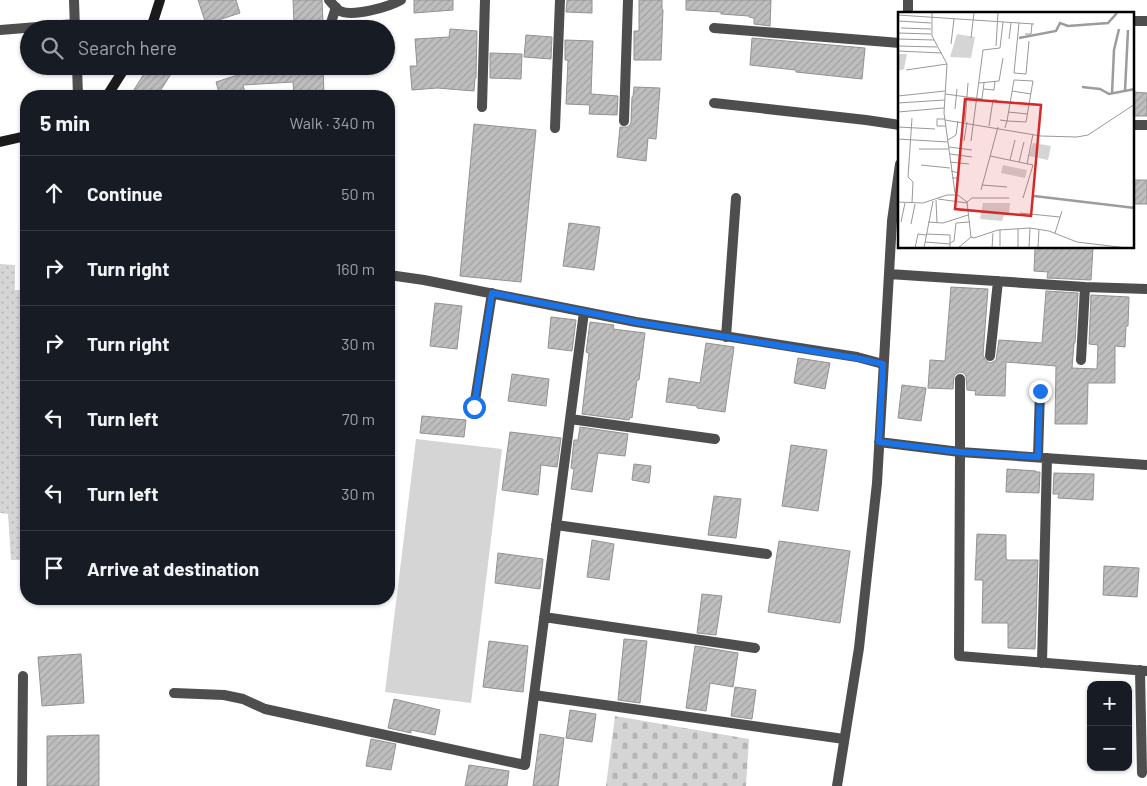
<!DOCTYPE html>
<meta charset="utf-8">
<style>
:root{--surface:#171b24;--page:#20242c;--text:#f1f3f6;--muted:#9ea1a6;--line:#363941}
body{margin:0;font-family:Barlow,sans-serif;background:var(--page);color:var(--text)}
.controls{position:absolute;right:15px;bottom:15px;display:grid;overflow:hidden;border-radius:10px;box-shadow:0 1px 4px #0004}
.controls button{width:45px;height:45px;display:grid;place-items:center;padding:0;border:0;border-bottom:1px solid var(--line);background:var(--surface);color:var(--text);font:25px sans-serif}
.stop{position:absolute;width:15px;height:15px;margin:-11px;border:4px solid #1a73e8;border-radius:50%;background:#fff}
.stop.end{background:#1a73e8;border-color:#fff;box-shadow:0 1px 5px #0008}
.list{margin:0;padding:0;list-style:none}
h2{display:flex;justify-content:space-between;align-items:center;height:65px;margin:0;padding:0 20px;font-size:21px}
h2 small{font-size:16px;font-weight:400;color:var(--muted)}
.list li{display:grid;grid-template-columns:32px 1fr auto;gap:15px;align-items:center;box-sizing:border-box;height:75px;padding:0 20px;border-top:1px solid var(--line)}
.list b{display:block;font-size:19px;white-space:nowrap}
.list em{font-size:16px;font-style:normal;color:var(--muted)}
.icon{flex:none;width:28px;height:28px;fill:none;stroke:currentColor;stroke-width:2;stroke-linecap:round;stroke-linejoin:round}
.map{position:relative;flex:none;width:1147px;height:786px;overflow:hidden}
.search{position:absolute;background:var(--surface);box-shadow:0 1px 4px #0004;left:20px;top:20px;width:375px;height:55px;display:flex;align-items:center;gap:12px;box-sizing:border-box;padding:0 18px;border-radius:28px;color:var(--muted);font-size:19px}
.panel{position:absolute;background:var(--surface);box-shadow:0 1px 4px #0004;left:20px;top:90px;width:375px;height:515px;border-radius:20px}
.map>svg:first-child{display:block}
.grass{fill:url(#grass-dots)}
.cemetery{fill:url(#cemetery-stones)}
.green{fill:#d5d5d5}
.building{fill:url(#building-hatch);stroke:#929292}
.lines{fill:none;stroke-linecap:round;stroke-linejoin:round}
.street{stroke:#4e4e4e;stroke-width:10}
.secondary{stroke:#1b1b1b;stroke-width:10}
.route{stroke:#1a73e8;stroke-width:6}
.inset-river{fill:none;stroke:#9c9c9c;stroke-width:2.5}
.inset-road{fill:none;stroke:#999;stroke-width:1}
.view{fill:#d62828;fill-opacity:0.15;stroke:#d62828;stroke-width:2.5}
.inset-edge{fill:none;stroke:#000;stroke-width:2.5}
</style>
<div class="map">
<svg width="1147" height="786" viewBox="0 0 1147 786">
<defs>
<pattern id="grass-dots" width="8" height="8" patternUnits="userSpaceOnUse" patternTransform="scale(1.25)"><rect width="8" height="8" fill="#d5d5d5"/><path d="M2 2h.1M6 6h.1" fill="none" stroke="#b5b5b5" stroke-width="1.8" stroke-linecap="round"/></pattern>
<pattern id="cemetery-stones" width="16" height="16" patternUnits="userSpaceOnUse" patternTransform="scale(1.25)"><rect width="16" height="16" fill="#d5d5d5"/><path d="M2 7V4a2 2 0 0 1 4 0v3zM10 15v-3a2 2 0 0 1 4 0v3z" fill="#b5b5b5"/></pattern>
<pattern id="building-hatch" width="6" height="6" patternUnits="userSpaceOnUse" patternTransform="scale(1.25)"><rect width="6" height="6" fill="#bebebe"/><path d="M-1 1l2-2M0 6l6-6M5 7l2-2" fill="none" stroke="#a2a2a2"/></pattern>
</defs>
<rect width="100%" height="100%" fill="#fff"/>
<path class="grass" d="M0,264L15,265V290H26V560H11L8,514L0,513Z"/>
<path class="cemetery" d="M615,716L749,739L746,786H606Z"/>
<path class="green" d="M416,439L502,449L471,703L385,692Z"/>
<path class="building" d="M198,0H236L240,13L206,24Z
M293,0H322L323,22L294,24Z
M414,0H453V10L414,13Z
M567,0H592V13L566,12Z
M639,0H662V10H663L661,60H634V31H639Z
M686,0H771L770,26L754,24V18L749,17V16L721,14V12L686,10Z
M450,29L477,31L476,78H475L474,91L437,88L412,90L410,66H417L415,39L449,37Z
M526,35L552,37L551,59L524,57Z
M752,38L865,48L862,79L796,72V70L750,65Z
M565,40L593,41L591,94L618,96L617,115L589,114L590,105L566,104L568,60H565Z
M490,53L522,54L521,79L490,78Z
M149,66H176L157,96H130Z
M246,66H323L324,96H294L293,82L243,85L246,96H220L216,82L247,72Z
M634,87L660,88L656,139L648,138L646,161L617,157L620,127H627L630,125L631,122L632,97H633Z
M1133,92L1147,93V116H1133Z
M474,124L536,130L521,282L460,276Z
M1133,180H1147V204H1133Z
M569,223L600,227L594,270L563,266Z
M1035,248H1093L1091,280L1047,278L1048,272L1034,271Z
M951,287L988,289L983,355L986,361L990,363L993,362L996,360L999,340L1042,343L1046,291L1078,293L1075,343H1074L1072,368L1097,369L1098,345L1089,344L1091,295L1129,297L1128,326H1126L1125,347L1115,346V383H1088L1087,424H1055L1056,366L1006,362L1005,396L975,395L976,391L967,390L966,376L964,373L960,372L957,373L954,376L953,389L928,388L930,360L945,361Z
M435,303L462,306L457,349L430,346Z
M551,317L576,320L572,351L548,348Z
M590,322L614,325L613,329L645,333L639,380H637L632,418L630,417L629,420L582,414L589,353L586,352Z
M706,343L734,347L725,412L697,408V406L666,402L669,378L700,383Z
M798,358L830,363L825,389L794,383Z
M512,374L549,379L546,406L508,401Z
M902,385L926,388L921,421L898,418Z
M422,416L466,420L464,437L420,433Z
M580,427L628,434L625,456L598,453L592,492L571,489L574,469L571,468L574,440H578Z
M510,432L561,438L557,467L541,465L538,495L502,490Z
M791,445L827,450L818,511L782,506Z
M634,464L651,466L649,483L632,480Z
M1007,469L1036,471V472H1040L1039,493L1006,492Z
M1054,473L1094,474L1093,500L1058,498L1059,494H1053Z
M714,496L741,499L736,538L708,535Z
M977,534L1006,535V558L1007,560H1038L1035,649L1008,648V623H982L983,580H975Z
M592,540L614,544L609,580L587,577Z
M779,541L850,551L840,623L768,612Z
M498,553L543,559L540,589L495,583Z
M1104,566L1139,568L1137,597L1103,595Z
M702,594L722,596L716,635L697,633Z
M624,639L647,641L640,703L618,700Z
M489,641L528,646L523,692L483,687Z
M695,646L738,653L733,687L710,683L706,711L686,708Z
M81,654L84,703L42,706L38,657Z
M735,687L756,690L752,719L731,716Z
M394,699L440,710L435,735L411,730V733L388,728Z
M570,710L596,714L592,742L566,738Z
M540,734L564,738L558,786H533Z
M99,735V786H47V736Z
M371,739L396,744L391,770L366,766Z
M469,765L509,771L507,786H465Z"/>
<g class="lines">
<path class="street" d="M74,0L75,29
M329,0C332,3 336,9 340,11C353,17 389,7 401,0
M908,0V14
M1133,21H1147
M714,28L900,43
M329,29L336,7
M0,30L75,24
M77,66L78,96
M714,103L866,120L900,125
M482,107L485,0
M624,121L628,0
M1133,125H1147
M555,128L560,0
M889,274L1085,287L1147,289
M389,275L424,280L636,322L857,357L883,364
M726,337L736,198
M990,356L998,281
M1081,360L1085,287
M960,379V452L1147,465
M474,407L492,293
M570,419L715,439
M879,442L960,452L959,656L1147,671
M1038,457L1040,391
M556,525L767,554
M544,617L755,648
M1042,663L1047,458
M1140,670L1142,773
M174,693L224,695L243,699L265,709L525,765L584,312
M534,695L844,739
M22,786L23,676
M837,786L859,648L877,483L892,221L900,164"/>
<path class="secondary" d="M149,29L153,22L160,0
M107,96L126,66
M0,142L26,136"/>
</g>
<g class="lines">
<path class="route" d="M474,407L492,293L636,322L856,358L883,364L879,442L960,452L1038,457L1040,391"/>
</g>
<g transform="translate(898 12)">
<rect width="236" height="236" fill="#fff"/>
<path d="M59,22L77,25L73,46L52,45ZM85,191H112L111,201H107L104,209L82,207Z" fill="#d5d5d5"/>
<path d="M135,131L153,134L150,148L131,144Z" fill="#d5d5d5"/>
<path d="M0,42H9L6,57L0,59ZM105,153L129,158L127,166L103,161Z" fill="#d5d5d5"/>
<path class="inset-river" d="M121,26L158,19L162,11L170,14L210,11L219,1M184,75L202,77L211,82L237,77M227,79L230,18M214,82L216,38L221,17M136,184L237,196"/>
<path class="inset-road" d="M34,1V24L49,52L46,101L57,181M0,3L136,12M0,9L33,11M121,11L116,61L128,62L131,29M3,16L33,17M0,21L33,22M127,22H133L134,12M73,26L76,1M0,27L36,28M111,27L113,11M53,32L56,7M0,34L39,35M98,34L100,1M0,39L44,41M8,58L49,52M81,71L101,69L105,46M86,77L96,78L97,69M114,79L133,82M47,82L84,87L86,71M0,84L47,79M112,90L131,92M0,91L47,88M57,97L59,77M0,100L46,96M110,100L130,102M47,107H39V114H48M47,108L143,124L179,125L190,123L237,92M102,108L109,109L116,68L135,69L128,110L109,109L107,116M67,110L70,71M91,114L95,88H99M0,115L37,117M0,127L50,130M50,128L58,123L60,109M66,129L69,110M73,129L85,38L102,36L105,10M51,135L74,138M21,137H51M52,142L74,145M92,144L135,153L125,186M112,148L117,128M52,150L71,152M121,150L126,130M129,152L135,122M23,153L52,156M53,159L61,161L60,166H54M84,173L109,175M83,178L100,115M40,187L69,191M38,188L39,211M0,190L25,191L49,183H60L69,190L73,225L76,226L100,218L132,216L151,219L179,230L229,236M69,190L74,186H111M14,191L15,170L10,165L14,106M122,201L162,205M3,210L7,191M30,210L45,211L70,203M13,212L17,192M157,221L164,199M28,222L52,223V236M27,230L52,232M52,231L56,229L58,211L72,210M102,234V218M17,236L20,222L28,223M26,236L35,189M60,236L73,225M94,236L95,221M120,236V217M131,236L132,216M140,236L141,217"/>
<path class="view" d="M67,87L143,93L133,204L57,197Z"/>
<rect width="236" height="236" class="inset-edge"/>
</g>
</svg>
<div class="controls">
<button>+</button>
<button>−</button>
</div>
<div class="stop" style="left:474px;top:407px"></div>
<div class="stop end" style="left:1040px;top:391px"></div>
<div class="search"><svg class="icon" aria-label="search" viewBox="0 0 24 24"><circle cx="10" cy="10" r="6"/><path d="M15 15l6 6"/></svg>Search here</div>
<section class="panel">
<h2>5 min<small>Walk · 340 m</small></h2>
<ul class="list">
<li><svg class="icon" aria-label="ahead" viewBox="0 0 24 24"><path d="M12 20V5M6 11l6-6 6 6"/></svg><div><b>Continue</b></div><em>50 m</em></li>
<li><svg class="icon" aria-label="right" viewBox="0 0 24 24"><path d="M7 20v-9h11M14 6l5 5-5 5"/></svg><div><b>Turn right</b></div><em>160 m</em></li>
<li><svg class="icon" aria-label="right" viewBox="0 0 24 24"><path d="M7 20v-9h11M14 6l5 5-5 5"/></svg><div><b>Turn right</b></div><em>30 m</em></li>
<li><svg class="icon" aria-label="left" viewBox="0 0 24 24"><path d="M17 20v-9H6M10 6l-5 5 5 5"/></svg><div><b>Turn left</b></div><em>70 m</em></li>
<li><svg class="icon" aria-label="left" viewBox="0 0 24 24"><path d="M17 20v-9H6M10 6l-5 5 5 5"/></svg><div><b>Turn left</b></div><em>30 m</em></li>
<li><svg class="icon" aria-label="arrive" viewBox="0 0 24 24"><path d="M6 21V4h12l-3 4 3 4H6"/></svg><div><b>Arrive at destination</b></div></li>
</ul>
</section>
</div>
